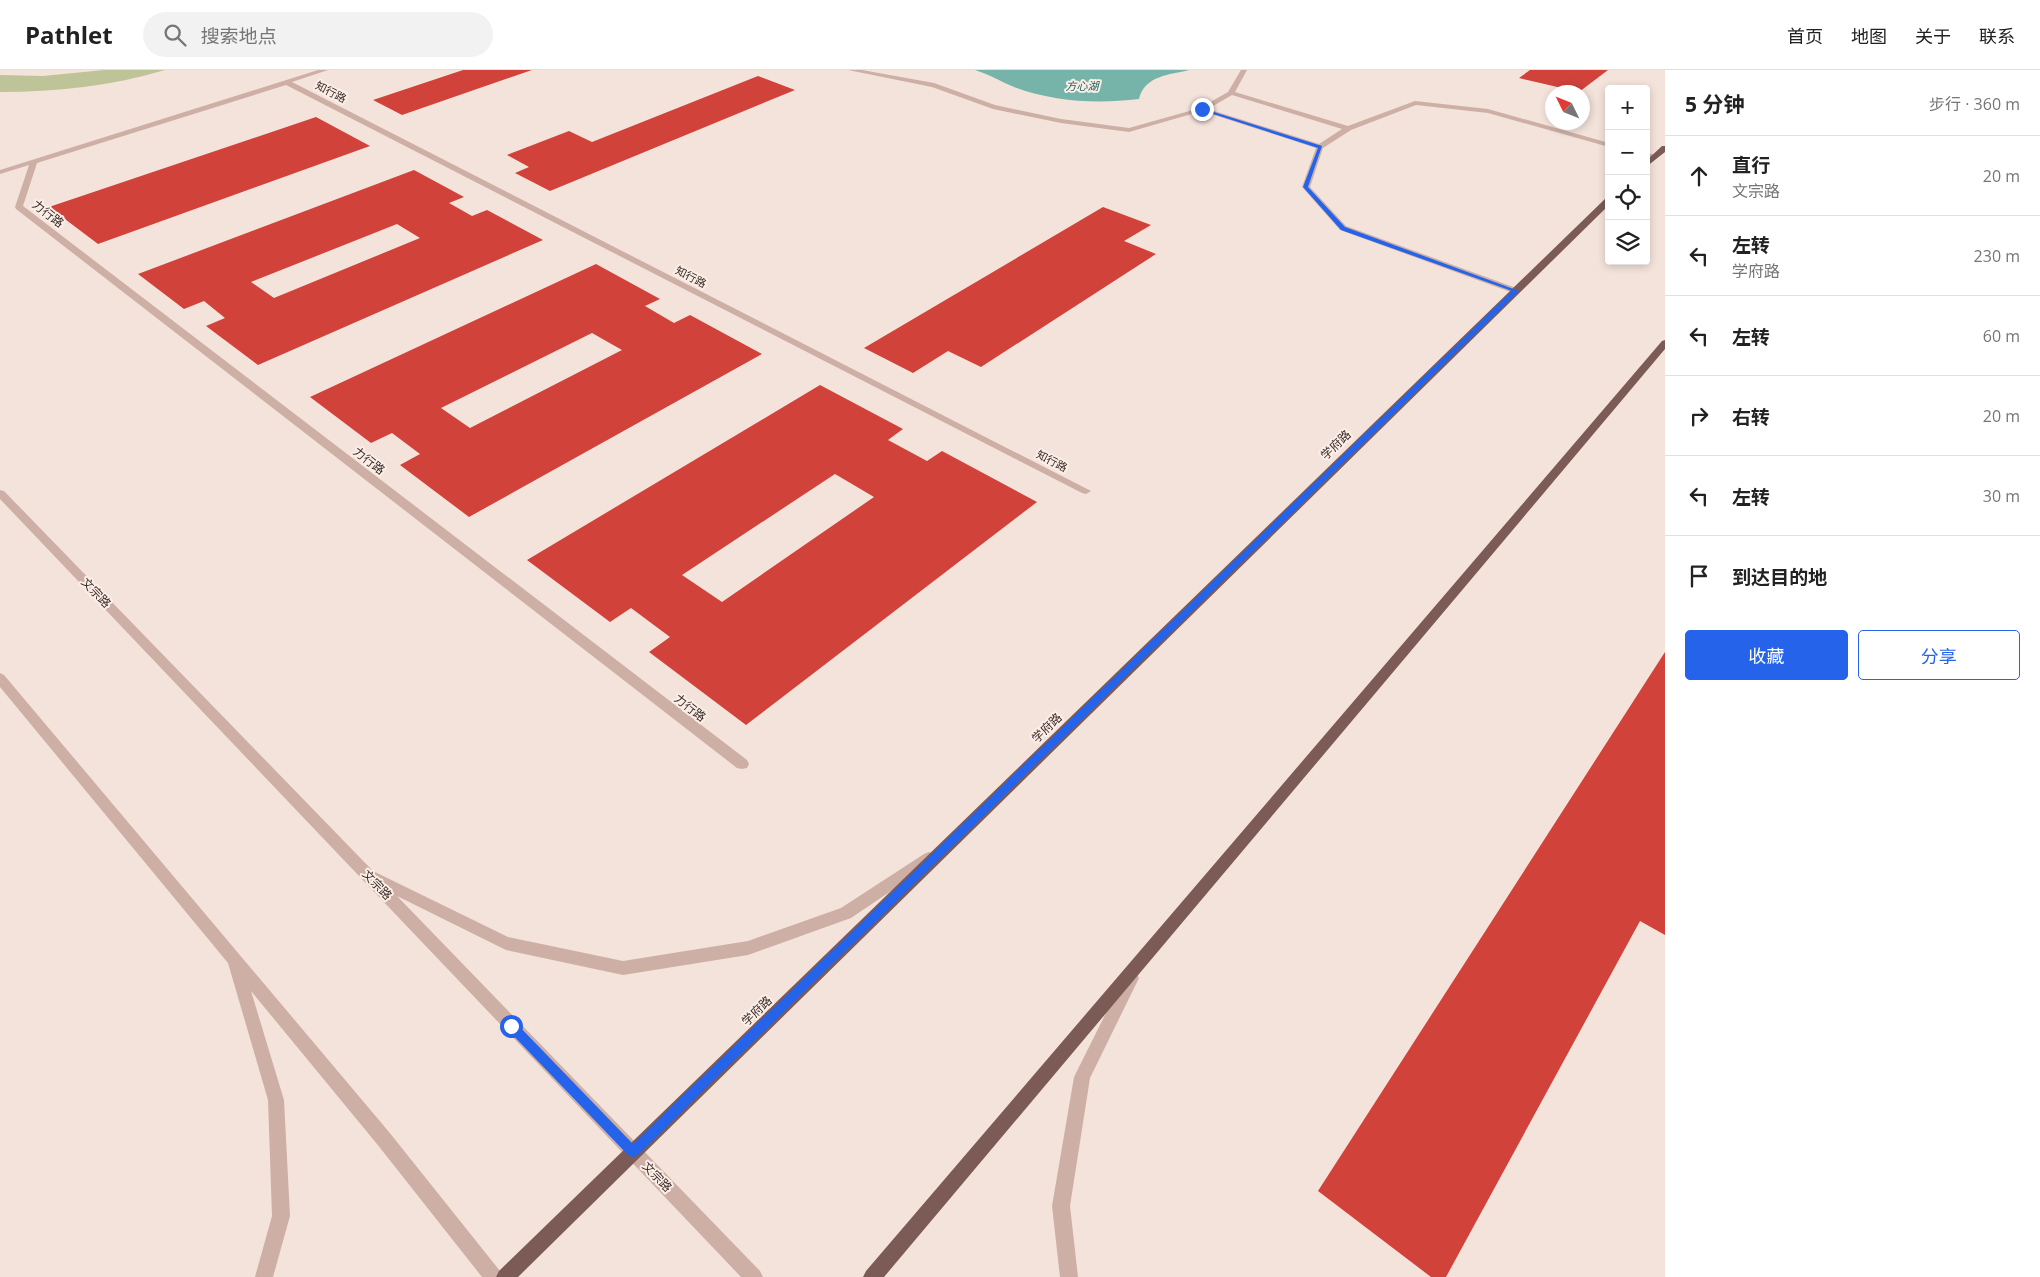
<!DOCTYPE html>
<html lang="zh">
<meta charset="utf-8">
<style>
:root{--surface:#fff;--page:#f2f2f2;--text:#222;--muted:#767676;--line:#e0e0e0;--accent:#2563eb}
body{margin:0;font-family:"Open Sans","Noto Sans SC",sans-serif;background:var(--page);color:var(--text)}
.controls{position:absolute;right:15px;top:15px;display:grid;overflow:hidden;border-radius:5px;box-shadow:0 2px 8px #0003}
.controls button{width:45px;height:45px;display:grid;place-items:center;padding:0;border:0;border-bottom:1px solid var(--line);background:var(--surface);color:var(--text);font:25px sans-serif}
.compass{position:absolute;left:1545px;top:15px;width:45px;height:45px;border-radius:50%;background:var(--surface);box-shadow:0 2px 8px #0003;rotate:313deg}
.stop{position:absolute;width:15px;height:15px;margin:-11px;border:4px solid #2563eb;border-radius:50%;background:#fff}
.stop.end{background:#2563eb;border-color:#fff;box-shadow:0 1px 5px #0008}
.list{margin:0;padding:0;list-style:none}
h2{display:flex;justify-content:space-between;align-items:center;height:65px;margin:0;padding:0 20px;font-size:21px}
h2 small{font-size:16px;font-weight:400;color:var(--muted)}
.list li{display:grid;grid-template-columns:32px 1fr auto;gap:15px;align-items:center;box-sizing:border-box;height:80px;padding:0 20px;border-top:1px solid var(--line)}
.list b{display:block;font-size:19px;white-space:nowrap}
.list p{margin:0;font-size:16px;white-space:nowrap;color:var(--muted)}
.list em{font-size:16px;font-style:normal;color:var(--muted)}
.actions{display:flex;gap:10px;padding:15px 20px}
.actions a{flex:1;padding:11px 0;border:1px solid var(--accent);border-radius:5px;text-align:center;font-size:18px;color:var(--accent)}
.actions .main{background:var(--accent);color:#fff}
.icon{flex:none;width:28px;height:28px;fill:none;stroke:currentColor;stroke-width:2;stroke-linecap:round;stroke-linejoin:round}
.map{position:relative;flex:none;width:1665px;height:1207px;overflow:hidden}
header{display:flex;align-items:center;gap:30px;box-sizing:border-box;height:70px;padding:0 25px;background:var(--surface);border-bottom:1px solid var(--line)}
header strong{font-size:24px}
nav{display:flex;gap:28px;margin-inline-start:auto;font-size:18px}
.search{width:350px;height:45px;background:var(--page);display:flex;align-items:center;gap:12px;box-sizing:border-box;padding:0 18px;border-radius:28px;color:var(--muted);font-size:19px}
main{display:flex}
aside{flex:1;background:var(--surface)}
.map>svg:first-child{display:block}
.green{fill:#bec498}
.water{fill:#76b4aa}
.building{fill:#d1423b;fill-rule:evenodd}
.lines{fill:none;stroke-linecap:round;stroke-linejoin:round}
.minor{fill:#cdafa5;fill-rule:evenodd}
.major{fill:#7c5b56;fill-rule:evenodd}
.route{fill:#2563eb}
.labels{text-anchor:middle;stroke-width:4;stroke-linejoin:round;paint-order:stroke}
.far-water-label{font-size:11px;font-style:italic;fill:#185e55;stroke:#fbeee7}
.far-street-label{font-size:11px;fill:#382927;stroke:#fbeee7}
.street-label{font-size:12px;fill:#382927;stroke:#fbeee7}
</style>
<header>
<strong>Pathlet</strong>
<div class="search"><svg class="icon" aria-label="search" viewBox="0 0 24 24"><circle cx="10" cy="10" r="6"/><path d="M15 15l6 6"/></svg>搜索地点</div>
<nav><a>首页</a><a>地图</a><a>关于</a><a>联系</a></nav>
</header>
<main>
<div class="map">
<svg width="1665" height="1207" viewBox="0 0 1665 1207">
<rect width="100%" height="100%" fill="#f4e3da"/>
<path class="green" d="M104,0H165C112,16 56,22 0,22V5L43,6Z"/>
<path class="water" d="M975,0H1189C1170,5 1145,5 1139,29C1097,34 1054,32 1014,17C1000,11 988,4 975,0Z"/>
<path class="building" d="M463,0H532L402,45L373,30Z
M1530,0H1608L1579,22L1519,8Z
M758,6L795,20L550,121L515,103L529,97L507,85L569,61L592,72Z
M316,47L370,76L98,174L49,137Z
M414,100L464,127L449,133L472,146L487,140L543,170L258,295L206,256L225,248L204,231L184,239L138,204ZM397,154L420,168L274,228L251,212Z
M1103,137L1151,155L1124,171L1156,184L981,297L948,281L913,303L864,278Z
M596,194L660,229L645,236L674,253L690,245L762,284L469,447L400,395L420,384L392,363L371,373L310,327ZM592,263L622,280L470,358L441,338Z
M820,315L903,359L888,370L927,391L942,381L1037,432L746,655L649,582L670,567L631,538L610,552L527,490ZM835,404L874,427L722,532L682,505Z
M1665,582V865L1640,851L1446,1207H1431L1318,1121Z"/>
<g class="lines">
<path class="minor" d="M318,0H328L292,12L1091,421L1086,424L1082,423L286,15L37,93L23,136L747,690L749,694L747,698L742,699L737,698L16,139L15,137L29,95L0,104V100Z
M848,0H862L934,13L995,35L1061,49L1129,58L1200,38L1228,22L1241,0H1247L1235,22L1348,56L1415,31L1488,39L1609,73V77L1488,43L1416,35L1351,60L1323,78L1310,117L1346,156L1519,219L1520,221L1516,224L1340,160L1302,117L1316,78L1202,41L1129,62L1061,53L993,39L932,17ZM1232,25L1342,59L1319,74L1208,39Z
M1646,83L1657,85L1658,87L1654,89L1646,87Z
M0,420L4,421L373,801L508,867L623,891L748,871L841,838L924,784L929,782L934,784L936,788L934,792L851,848L748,885L623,905L506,880L397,826L760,1201L763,1207H741L0,429Z
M0,603L4,605L389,1062L500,1201L503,1207H482L377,1074L251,921L284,1030L290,1146L273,1207H255L272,1146L268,1030L228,893L0,617Z
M1131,901L1136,903L1139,908L1090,1008L1070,1136L1078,1207H1060L1052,1136L1074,1007L1126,903Z"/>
<path class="major" d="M1662,76H1665V82L1646,97V91Z
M1606,128H1609V135L518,1207H496L499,1201Z
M1665,270V279L884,1207H863L866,1201L1662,271Z"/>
</g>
<path class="route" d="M1201,38L1322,76L1308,117L1345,157L1519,221L637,1086L633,1087L629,1086L507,959L506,956L507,952H515L633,1074L1512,221L1341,160L1303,117L1318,78L1201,40Z"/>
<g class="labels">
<g class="far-water-label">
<text x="1082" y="20">方心湖</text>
</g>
<g class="far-street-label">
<text transform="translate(331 22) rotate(27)" y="4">知行路</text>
<text transform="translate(691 207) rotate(27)" y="4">知行路</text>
<text transform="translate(1052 391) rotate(27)" y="4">知行路</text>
</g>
<g class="street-label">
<text transform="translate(48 144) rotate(38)" y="4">力行路</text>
<text transform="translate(1336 375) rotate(-44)" y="4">学府路</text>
<text transform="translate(369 391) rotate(38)" y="4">力行路</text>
<text transform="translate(96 523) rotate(46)" y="4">文宗路</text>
<text transform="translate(690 638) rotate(38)" y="4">力行路</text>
<text transform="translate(1047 658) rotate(-44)" y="4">学府路</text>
<text transform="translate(377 815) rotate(46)" y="4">文宗路</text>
<text transform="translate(757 941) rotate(-44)" y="4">学府路</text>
<text transform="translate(657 1107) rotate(46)" y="4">文宗路</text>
</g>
</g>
</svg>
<div class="controls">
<button>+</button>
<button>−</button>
<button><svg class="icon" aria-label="locate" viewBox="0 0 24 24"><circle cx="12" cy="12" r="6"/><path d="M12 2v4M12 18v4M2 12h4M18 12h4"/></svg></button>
<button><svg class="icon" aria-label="layers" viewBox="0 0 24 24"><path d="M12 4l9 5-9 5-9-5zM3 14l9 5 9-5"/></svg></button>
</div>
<svg class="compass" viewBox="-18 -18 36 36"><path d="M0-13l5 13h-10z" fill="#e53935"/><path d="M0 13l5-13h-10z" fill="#767676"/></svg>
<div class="stop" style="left:511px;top:956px"></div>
<div class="stop end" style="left:1202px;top:39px"></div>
</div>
<aside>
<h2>5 分钟<small>步行 · 360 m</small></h2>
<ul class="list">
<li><svg class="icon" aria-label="ahead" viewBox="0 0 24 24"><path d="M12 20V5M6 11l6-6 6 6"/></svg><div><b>直行</b><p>文宗路</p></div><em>20 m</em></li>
<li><svg class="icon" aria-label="left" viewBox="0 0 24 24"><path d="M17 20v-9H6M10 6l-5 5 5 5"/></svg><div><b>左转</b><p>学府路</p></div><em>230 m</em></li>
<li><svg class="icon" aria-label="left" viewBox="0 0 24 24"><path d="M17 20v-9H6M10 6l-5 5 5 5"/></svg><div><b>左转</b></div><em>60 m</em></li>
<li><svg class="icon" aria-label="right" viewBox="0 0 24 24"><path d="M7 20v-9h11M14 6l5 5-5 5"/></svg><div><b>右转</b></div><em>20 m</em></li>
<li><svg class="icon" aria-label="left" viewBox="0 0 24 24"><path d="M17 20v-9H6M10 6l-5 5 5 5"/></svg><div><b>左转</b></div><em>30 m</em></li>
<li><svg class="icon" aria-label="arrive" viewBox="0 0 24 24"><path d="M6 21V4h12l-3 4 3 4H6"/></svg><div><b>到达目的地</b></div></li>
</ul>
<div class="actions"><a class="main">收藏</a><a>分享</a></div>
</aside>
</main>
